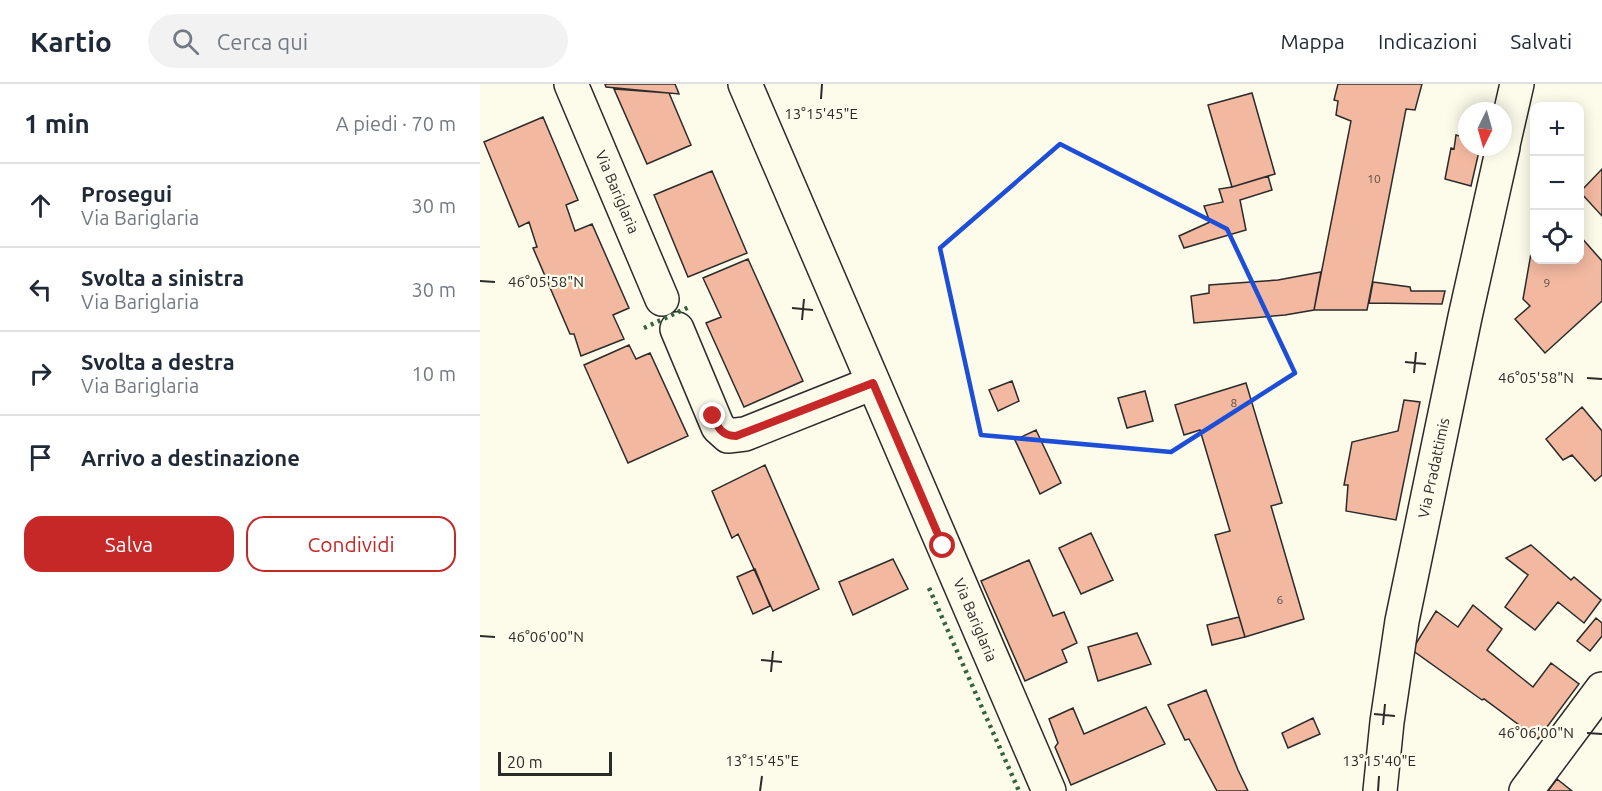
<!DOCTYPE html>
<html lang="it">
<meta charset="utf-8">
<style>
:root{--surface:#fff;--page:#f2f2f3;--text:#1f2937;--muted:#747a83;--line:#e0e1e3;--accent:#c62828}
body{margin:0;font-family:Ubuntu,sans-serif;background:var(--page);color:var(--text)}
.controls{position:absolute;right:18px;top:18px;display:grid;overflow:hidden;border-radius:12px;box-shadow:0 3px 15px #0003}
.controls button{width:54px;height:54px;display:grid;place-items:center;padding:0;border:0;border-bottom:2px solid var(--line);background:var(--surface);color:var(--text);font:30px sans-serif}
.compass{position:absolute;left:978px;top:18px;width:54px;height:54px;border-radius:50%;background:var(--surface);box-shadow:0 3px 15px #0003;rotate:185deg}
.scale{position:absolute;left:18px;bottom:15px;width:114px;box-sizing:border-box;padding-left:6px;border:3px solid #2b2b2b;border-top:0;font-size:16px;line-height:21px;white-space:nowrap;color:#2b2b2b;-webkit-text-stroke:4px #fdfbea;paint-order:stroke}
.stop{position:absolute;width:18px;height:18px;margin:-14px;border:4px solid #c62828;border-radius:50%;background:#fff}
.stop.end{background:#c62828;border-color:#fff;box-shadow:0 2px 6px #0008}
.list{margin:0;padding:0;list-style:none}
h2{display:flex;justify-content:space-between;align-items:center;height:78px;margin:0;padding:0 24px;font-size:26px}
h2 small{font-size:20px;font-weight:400;color:var(--muted)}
.list li{display:grid;grid-template-columns:39px 1fr auto;gap:18px;align-items:center;box-sizing:border-box;height:84px;padding:0 24px;border-top:2px solid var(--line)}
.list b{display:block;font-size:22px;white-space:nowrap}
.list p{margin:0;font-size:20px;white-space:nowrap;color:var(--muted)}
.list em{font-size:20px;font-style:normal;color:var(--muted)}
.actions{display:flex;gap:12px;padding:18px 24px}
.actions a{flex:1;padding:14px 0;border:2px solid var(--accent);border-radius:18px;text-align:center;font-size:21px;color:var(--accent)}
.actions .main{background:var(--accent);color:#fff}
.icon{flex:none;width:33px;height:33px;fill:none;stroke:currentColor;stroke-width:2;stroke-linecap:round;stroke-linejoin:round}
.map{position:relative;flex:none;width:1122px;height:707px;overflow:hidden}
header{display:flex;align-items:center;gap:36px;box-sizing:border-box;height:84px;padding:0 30px;background:var(--surface);border-bottom:2px solid var(--line)}
header strong{font-size:28px}
nav{display:flex;gap:33px;margin-inline-start:auto;font-size:21px}
.search{width:420px;height:54px;background:var(--page);display:flex;align-items:center;gap:15px;box-sizing:border-box;padding:0 21px;border-radius:33px;color:var(--muted);font-size:22px}
main{display:flex}
aside{flex:1;background:var(--surface)}
.map>svg:first-child{display:block}
.building{fill:#f2b8a0;stroke:#2b2b2b;stroke-width:1.5}
.lines{fill:none;stroke-linecap:round;stroke-linejoin:round}
.minor-casing{stroke:#2b2b2b;stroke-width:36}
.tertiary-casing{stroke:#2b2b2b;stroke-width:36}
.minor{stroke:#fdfbea;stroke-width:33}
.tertiary{stroke:#fdfbea;stroke-width:33}
.hedge{stroke:#34623c;stroke-width:4.5;stroke-dasharray:3 4.5;stroke-linecap:butt}
.route{stroke:#c62828;stroke-width:8}
.marked{fill:none;stroke:#1d4ed8;stroke-width:4.5;stroke-linejoin:round}
.ticks{fill:none;stroke:#2b2b2b;stroke-width:2}
.labels{text-anchor:middle;stroke-width:4.5;stroke-linejoin:round;paint-order:stroke}
.number-label{font-size:12px;fill:#5d4e48}
.street-label{font-size:15px;fill:#2b2b2b;stroke:#fdfbea}
.ticks-label{font-size:15px;text-anchor:middle;fill:#2b2b2b;stroke:#fdfbea;stroke-width:4.5;stroke-linejoin:round;paint-order:stroke}
</style>
<header>
<strong>Kartio</strong>
<div class="search"><svg class="icon" aria-label="search" viewBox="0 0 24 24"><circle cx="10" cy="10" r="6"/><path d="M15 15l6 6"/></svg>Cerca qui</div>
<nav><a>Mappa</a><a>Indicazioni</a><a>Salvati</a></nav>
</header>
<main>
<aside>
<h2>1 min<small>A piedi · 70 m</small></h2>
<ul class="list">
<li><svg class="icon" aria-label="ahead" viewBox="0 0 24 24"><path d="M12 20V5M6 11l6-6 6 6"/></svg><div><b>Prosegui</b><p>Via Bariglaria</p></div><em>30 m</em></li>
<li><svg class="icon" aria-label="left" viewBox="0 0 24 24"><path d="M17 20v-9H6M10 6l-5 5 5 5"/></svg><div><b>Svolta a sinistra</b><p>Via Bariglaria</p></div><em>30 m</em></li>
<li><svg class="icon" aria-label="right" viewBox="0 0 24 24"><path d="M7 20v-9h11M14 6l5 5-5 5"/></svg><div><b>Svolta a destra</b><p>Via Bariglaria</p></div><em>10 m</em></li>
<li><svg class="icon" aria-label="arrive" viewBox="0 0 24 24"><path d="M6 21V4h12l-3 4 3 4H6"/></svg><div><b>Arrivo a destinazione</b></div></li>
</ul>
<div class="actions"><a class="main">Salva</a><a>Condividi</a></div>
</aside>
<div class="map">
<svg width="1122" height="707" viewBox="0 0 1122 707">
<rect width="100%" height="100%" fill="#fdfbea"/>
<path class="building" d="M125,0H195L199,10L126,3Z
M858,0H942L935,26L926,25L887,226H834L871,37L856,31L858,17L854,16Z
M134,5L189,9L211,61L167,80Z
M772,9L795,90L752,103L728,21Z
M63,33L98,116L86,121L95,147L112,140L149,224L133,231L144,255L101,272L94,250H90L53,164L57,163L49,138L39,143L4,58Z
M976,51L987,54V63H1000L991,102L965,95L971,64L974,65Z
M1122,85V132L1100,108Z
M232,87L267,169L208,193L174,111Z
M788,92L792,106L760,116L766,146L704,164L699,152L730,138L724,122L743,118L739,105L752,103Z
M1100,152L1122,177V217L1065,269L1035,235L1050,222L1043,215L1053,158L1054,156V176H1100Z
M268,175L323,297L264,323L226,239L241,233L223,194Z
M841,188L834,226L805,231L714,239L711,212L729,209V201L798,196Z
M893,198L930,203L931,207H965L962,220L889,219Z
M149,261L156,275L170,269L208,352L148,379L104,281Z
M532,297L539,317L518,327L509,306Z
M766,299L802,419L791,422L824,535L765,553L735,451L750,447L720,346L704,351L695,321Z
M665,307L673,337L647,344L638,314Z
M924,316L940,318L916,436L866,427L868,401H864L872,358L918,347Z
M1102,323L1122,347V391L1115,397L1092,371L1083,376L1066,355Z
M556,346L581,399L560,410L535,356Z
M285,381L339,505L293,527L258,450L252,454L232,407Z
M611,449L633,496L601,510L579,464Z
M1051,461L1091,496L1094,493L1121,516L1104,539L1078,518L1055,546L1025,523L1048,491L1026,474Z
M413,475L428,505L373,531L359,498Z
M549,476L573,532L584,528L597,559L582,566L587,578L545,597L501,497Z
M275,485L290,522L273,530L257,493Z
M993,521L1022,545L1007,566L1053,603L1071,579L1099,600L1058,655L1004,615L1002,616L932,566L956,527L978,543Z
M759,533L765,553L732,561L727,541Z
M1116,534L1122,539V552L1110,567L1097,557Z
M657,549L671,580L618,597L608,563Z
M726,606L758,686L768,707H737L709,655L705,656L688,621Z
M666,623L685,660L591,701L575,663L578,659L569,635L593,624L604,650Z
M833,634L840,650L808,664L802,649Z
M1077,695L1092,707H1068Z"/>
<g class="lines">
<defs>
<path id="minor" d="M91,0L182,215
M1023,61L1037,0
M197,245L238,343L248,352L265,350L393,299
M900,707L907,638L922,537L985,233L1023,63
M1046,707L1122,605"/>
<path id="tertiary" d="M265,0L569,707"/>
</defs>
<use href="#minor" class="minor-casing"/>
<use href="#tertiary" class="tertiary-casing"/>
<use href="#minor" class="minor"/>
<use href="#tertiary" class="tertiary"/>
<path class="hedge" d="M164,244L209,223
M449,504L539,707"/>
</g>
<g class="lines">
<path class="route" d="M233,332C238,344 242,352 256,352L393,299L463,462"/>
</g>
<path class="marked" d="M580,60L747,145L815,289L691,368L501,351L460,164Z"/>
<path class="ticks" d="M341,15L342,0M0,197L15,198M312,224L333,226M322,236L324,215M925,278L946,280M934,289L936,268M1107,294L1122,295M0,552L15,553M281,576L302,578M291,588L293,567M894,630L915,632M903,641L905,620M1107,649L1122,650M280,707L282,692M898,707L899,692"/>
<g class="labels">
<g class="number-label">
<text x="894" y="99">10</text>
<text x="1067" y="203">9</text>
<text x="754" y="323">8</text>
<text x="800" y="520">6</text>
</g>
<g class="street-label">
<text transform="translate(137 108) rotate(67)" y="5">Via Bariglaria</text>
<text transform="translate(954 384) rotate(-78)" y="5">Via Pradattimis</text>
<text transform="translate(495 536) rotate(67)" y="5">Via Bariglaria</text>
</g>
</g>
<g class="ticks-label">
<text x="341" y="35">13°15'45"E</text>
<text x="66" y="203">46°05'58"N</text>
<text x="1056" y="299">46°05'58"N</text>
<text x="66" y="558">46°06'00"N</text>
<text x="1056" y="654">46°06'00"N</text>
<text x="282" y="682">13°15'45"E</text>
<text x="899" y="682">13°15'40"E</text>
</g>
</svg>
<div class="controls">
<button>+</button>
<button>−</button>
<button><svg class="icon" aria-label="locate" viewBox="0 0 24 24"><circle cx="12" cy="12" r="6"/><path d="M12 2v4M12 18v4M2 12h4M18 12h4"/></svg></button>
</div>
<svg class="compass" viewBox="-18 -18 36 36"><path d="M0-13l5 13h-10z" fill="#e53935"/><path d="M0 13l5-13h-10z" fill="#747a83"/></svg>
<div class="scale">20 m</div>
<div class="stop" style="left:463px;top:462px"></div>
<div class="stop end" style="left:233px;top:332px"></div>
</div>
</main>
